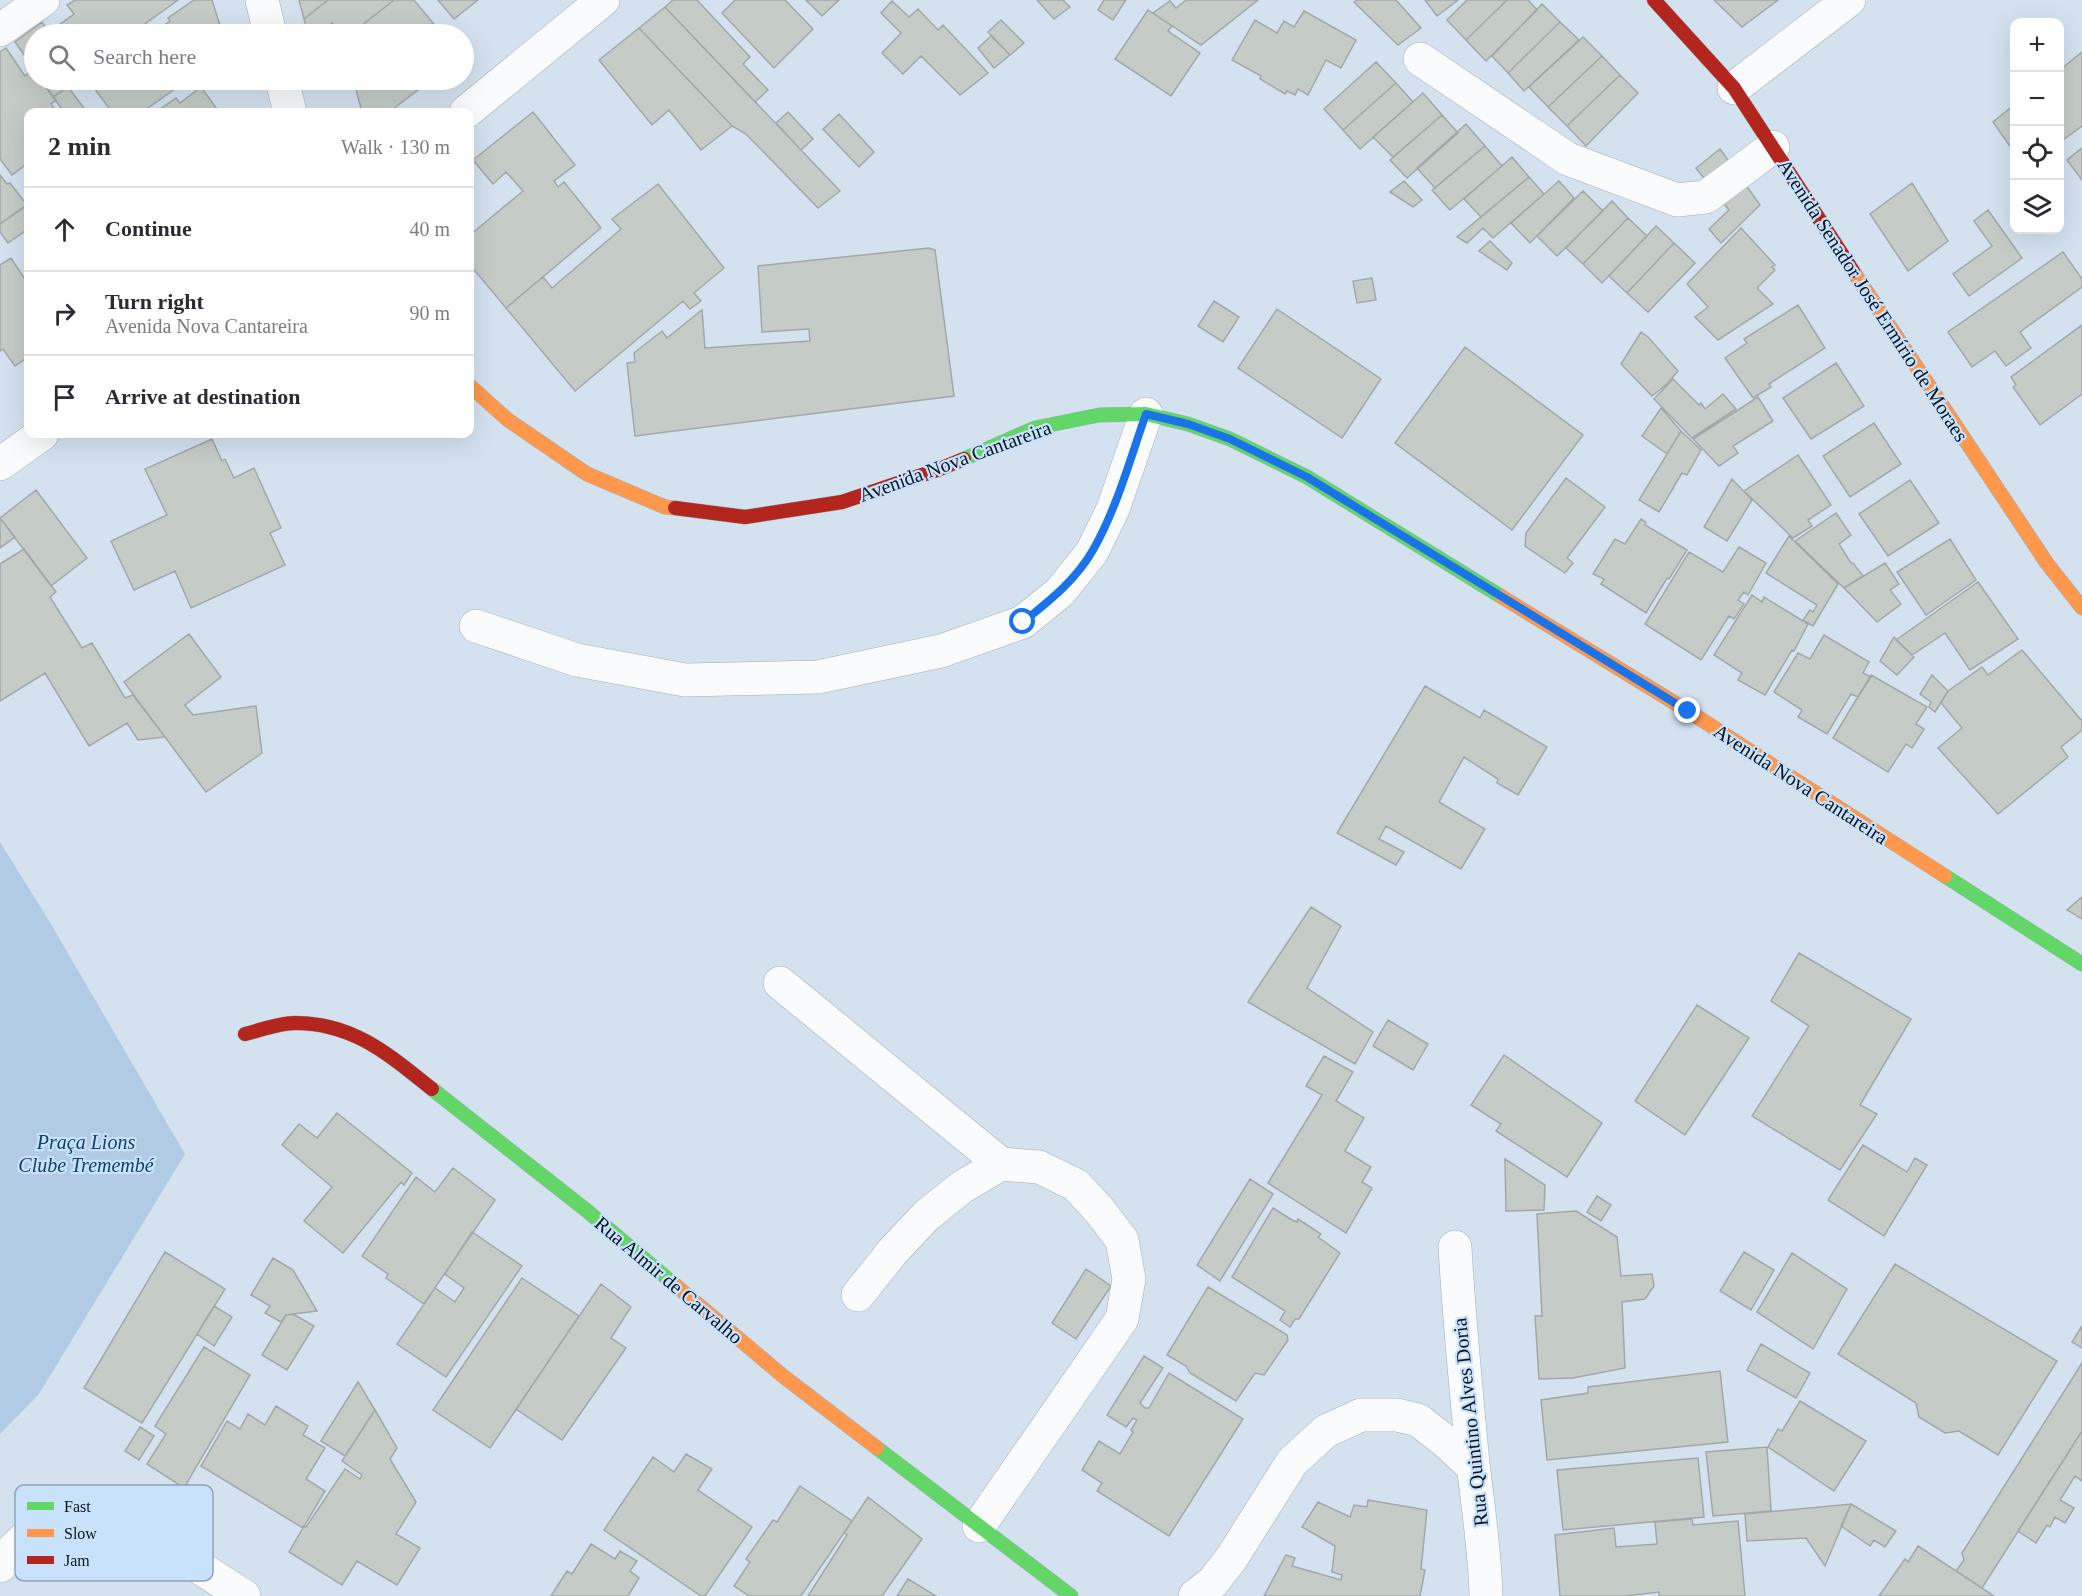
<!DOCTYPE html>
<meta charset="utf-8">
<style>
:root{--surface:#fff;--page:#f2f2f3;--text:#2b2b33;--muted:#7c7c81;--line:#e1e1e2}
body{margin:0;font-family:"Times New Roman",serif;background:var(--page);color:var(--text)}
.controls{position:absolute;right:18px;top:18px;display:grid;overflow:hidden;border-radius:12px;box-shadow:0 6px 24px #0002}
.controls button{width:54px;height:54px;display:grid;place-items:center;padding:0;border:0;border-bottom:2px solid var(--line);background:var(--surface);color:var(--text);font:30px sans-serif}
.stop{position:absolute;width:18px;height:18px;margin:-14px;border:4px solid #1a73e8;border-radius:50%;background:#fff}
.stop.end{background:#1a73e8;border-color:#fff;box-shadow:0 2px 6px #0008}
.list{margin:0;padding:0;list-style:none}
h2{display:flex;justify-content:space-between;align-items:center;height:78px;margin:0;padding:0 24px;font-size:26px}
h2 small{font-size:20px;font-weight:400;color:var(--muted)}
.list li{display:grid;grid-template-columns:39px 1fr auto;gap:18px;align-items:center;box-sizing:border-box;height:84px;padding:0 24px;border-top:2px solid var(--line)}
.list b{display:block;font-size:22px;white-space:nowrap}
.list p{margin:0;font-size:20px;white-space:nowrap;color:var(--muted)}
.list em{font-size:20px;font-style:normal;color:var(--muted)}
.icon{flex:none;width:33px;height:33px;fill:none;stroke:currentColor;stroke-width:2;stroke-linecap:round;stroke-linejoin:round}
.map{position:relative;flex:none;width:2082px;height:1596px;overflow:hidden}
.search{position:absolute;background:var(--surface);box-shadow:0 6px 24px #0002;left:24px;top:24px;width:450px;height:66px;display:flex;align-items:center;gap:15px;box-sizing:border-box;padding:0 21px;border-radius:33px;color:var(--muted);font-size:22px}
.panel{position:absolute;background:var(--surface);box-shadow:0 6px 24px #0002;left:24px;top:108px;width:450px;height:330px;border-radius:12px}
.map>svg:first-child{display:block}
.green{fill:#b2cbe5}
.building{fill:#c5ccc7;stroke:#a2a8a9;stroke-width:1.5}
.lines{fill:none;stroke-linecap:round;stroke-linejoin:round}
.street-casing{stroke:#a1adb7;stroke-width:34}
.fast-casing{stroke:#a1adb7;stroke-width:15}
.slow-casing{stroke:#a1adb7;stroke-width:15}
.jam-casing{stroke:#a1adb7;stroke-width:15}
.street{stroke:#f9fbfd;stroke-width:33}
.fast{stroke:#63d668;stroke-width:14}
.slow{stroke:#ff974d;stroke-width:14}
.jam{stroke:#b3261e;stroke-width:14}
.route{stroke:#1a73e8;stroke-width:8}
.labels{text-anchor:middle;stroke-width:4.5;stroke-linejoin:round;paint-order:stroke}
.street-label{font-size:20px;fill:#0b141d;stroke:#c8e2fc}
.park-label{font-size:20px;font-style:italic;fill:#114169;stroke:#c8e2fc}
.key{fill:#c8e2fc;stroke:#8fa4b9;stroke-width:1.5}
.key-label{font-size:16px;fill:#0b141d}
</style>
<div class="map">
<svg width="2082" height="1596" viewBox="0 0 2082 1596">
<rect width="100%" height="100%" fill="#d4e2f0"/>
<path class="green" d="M0,842L48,919L185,1154L39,1394L0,1434Z"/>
<path class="building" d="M75,0H178L131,34H34V69L15,42L42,22L49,32L74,14L67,5Z
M194,0H212L222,32L219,34H152L170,21L168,18Z
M299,0H328L304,19Z
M328,0H394L351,34H342L332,23L317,34H308L304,19Z
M394,0H414L433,23L418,34H351Z
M438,0H478L454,19Z
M673,0H697L750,57L743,64L768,90L755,102L665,7Z
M735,0H785L813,29L774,68L722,13Z
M806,0H839L822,16Z
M1037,0H1063L1070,7L1054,19Z
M1104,0H1126L1113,20L1098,10Z
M1186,0H1258L1201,45L1153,13L1170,1L1176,8Z
M1357,0H1396L1421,28L1398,45L1354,2Z
M1425,0H1458L1437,16Z
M1467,0H1507L1466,40L1447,20Z
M1507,0H1528L1537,10L1486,61L1466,40Z
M1714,0H1778L1742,27Z
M892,1L909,17L918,9L938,30L943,25L988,73L960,95L921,56L903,74L882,53L901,33L881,13Z
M1542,4L1560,22L1508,73L1492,56Z
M665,7L801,150L840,191L818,208L746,134L732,126L639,28Z
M1148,10L1172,26L1168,31L1200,53L1171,96L1115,59Z
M1304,11L1356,40L1341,68L1326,60L1308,95L1298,89L1295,95L1287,91L1285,94L1260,79L1261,76L1232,60L1255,20L1277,33L1284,21L1294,27Z
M1001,20L1024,43L1010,55L988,32Z
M1560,22L1579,40L1524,91L1508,73Z
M433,23L442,34H418Z
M639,28L732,126L701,150L669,110L652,125L599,60Z
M991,36L1010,55L994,68L978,48Z
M1583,37L1602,56L1548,107L1529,87Z
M6,48L25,76L34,69V80H41L56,100L51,104L57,112H28V163L12,175L0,159V52Z
M2082,52V126L2060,142V70Z
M1602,56L1620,75L1567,126L1548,107Z
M1376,62L1396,83L1343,130L1324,109Z
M1620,75L1638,93L1586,146L1567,126Z
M41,80H63L68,87L53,97Z
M88,80H188L145,110L147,112H112Z
M362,80H431L389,112H362L355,86Z
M1396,83L1413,102L1360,149L1343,130Z
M68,87L87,112H64L53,97Z
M201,87L219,112H156L176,98L180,103Z
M1423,93L1442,115L1393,157L1373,137Z
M2014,105V152L1993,122Z
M533,112L575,165L554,181L558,187L564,182L601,228L506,308L471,266L470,267V235L523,191L506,172L493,184L473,160Z
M788,112L813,139L801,150L776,123Z
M839,114L874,152L859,167L823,129Z
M1442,115L1458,133L1407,178L1390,160Z
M1466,124L1485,146L1435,188L1417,168Z
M1485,146L1502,166L1450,210L1432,190Z
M2082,148V180L2067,160Z
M1720,149L1760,205L1721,243L1709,229L1729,210L1696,168Z
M1512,157L1529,177L1481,217L1464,199Z
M0,175L7,184L10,183L27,205L0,224Z
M1529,177L1544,194L1493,238L1483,228L1467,243L1457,237Z
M1404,181L1422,200L1413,207L1390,192Z
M1559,181L1574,198L1530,243L1511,223Z
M1912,183L1948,241L1908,271L1870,214Z
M658,184L724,268L694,293L701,301L690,309L683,301L575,391L506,308L543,277L552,288L621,229L612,219Z
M1583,191L1603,211L1557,256L1537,236Z
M1612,201L1628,218L1583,264L1566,248Z
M28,204V229L8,243L0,232V224Z
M1988,210L2022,258L1969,296L1953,274L1992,246L1974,221Z
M1628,218L1647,236L1602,283L1583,264Z
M1656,226L1674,243L1627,293L1609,276Z
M1741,228L1775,265L1772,267L1775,270L1757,288L1773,304L1718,340L1695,317L1708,307L1687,284Z
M1490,241L1512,263L1507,270L1479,251Z
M1674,243L1695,263L1648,312L1627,293Z
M929,248L935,250L954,396L635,436L627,363L635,362L634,353L662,331L667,338L702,310L705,348L810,341L809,329L762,332L758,266Z
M2063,252L2082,279V287L2020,332L2031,348L2006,366L1995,351L1972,367L1948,332Z
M11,258L28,284V357L15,366L3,349L0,351V265Z
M1372,278L1376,300L1357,303L1353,281Z
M1214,301L1239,317L1223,342L1198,326Z
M1798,305L1825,348L1769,384L1771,387L1753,398L1725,358L1747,343L1744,339Z
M1277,309L1381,379L1342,438L1238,368Z
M2082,325V394L2040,425L2013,387L2016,385L2011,377Z
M1641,332L1648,337L1678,371L1667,384L1652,396L1621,364Z
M1465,347L1583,435L1512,530L1395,443Z
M1836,363L1864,406L1811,439L1783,398Z
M1673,379L1699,405L1701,403L1705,409L1723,394L1736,409L1692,438L1654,399Z
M1758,397L1773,421L1733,446L1738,453L1719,466L1693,439Z
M1661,408L1681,431L1667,454L1642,436Z
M1874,423L1901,464L1850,497L1823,456Z
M1681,431L1701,450L1687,475L1682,473L1659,512L1639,500Z
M212,439L222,461L225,459L234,478L254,468L281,528L270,533L285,565L191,608L175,571L134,590L111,541L167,515L145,469Z
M1798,455L1831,505L1808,520L1812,526L1793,538L1744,491Z
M1566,478L1605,507L1567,558L1573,563L1565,573L1525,546L1526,533Z
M1732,479L1752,500L1727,541L1704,527Z
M1910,480L1939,523L1888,556L1859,514Z
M36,490L87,558L51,586L0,518Z
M1836,513L1851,535L1839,544L1851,563H1853L1863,576L1844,588L1795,541Z
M0,518L15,537L0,548Z
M1641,519L1646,522L1645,525L1687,550L1669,579L1667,578L1646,613L1601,584L1604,579L1593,574L1615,539L1625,544Z
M1789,536L1838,584L1813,626L1803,620L1810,610L1813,612L1817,605L1766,573Z
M1950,539L1976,580L1926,615L1897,572Z
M1739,547L1766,563L1748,595L1744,592L1738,600L1744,604L1734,619L1729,616L1701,660L1645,624L1689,552L1723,572Z
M24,549L56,592L50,597L82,648L92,643L125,698L133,695L165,737L138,740L127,723L89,746L45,673L0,701V564Z
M1885,563L1899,584L1890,590L1901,604L1877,622L1844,588Z
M1978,582L2018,639L1970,670L1945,633L1912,655L1896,640Z
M1752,595L1762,602L1764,597L1808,624L1794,651L1792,650L1765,695L1738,680L1742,673L1714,655Z
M189,634L221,677L185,705L193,715L256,706L262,753L206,792L124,682Z
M1824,635L1869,662L1863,673L1871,677L1858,697L1851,694L1827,734L1798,717L1802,710L1774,692L1798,653L1810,659Z
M1894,637L1914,657L1897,675L1880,661Z
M2022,650L2082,721V730L2061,747L2068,757L1998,814L1938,748L1962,728L1941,703L1948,691L1982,667L1988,675Z
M1871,675L1927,707L1916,724L1924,729L1923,731L1912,748L1906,744L1888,772L1833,738Z
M1932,675L1948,691L1935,712L1929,707L1931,702L1920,694Z
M1425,686L1480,718L1484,710L1547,747L1518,795L1497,783L1498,779L1464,757L1439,802L1485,829L1461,869L1386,826L1379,839L1404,852L1396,865L1337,833Z
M2082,897V919L2067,910Z
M1311,907L1341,926L1307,988L1373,1032L1355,1064L1248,1002Z
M1799,953L1911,1019L1860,1105L1877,1114L1840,1170L1752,1116L1809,1026L1771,1001Z
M1697,1005L1749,1038L1685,1135L1635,1101Z
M1388,1020L1428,1044L1413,1070L1373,1046Z
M1504,1055L1602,1123L1567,1177L1496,1131L1501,1124L1471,1105Z
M1324,1056L1353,1072L1336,1101L1364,1118L1345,1151L1371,1167L1362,1182L1372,1188L1346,1233L1268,1183L1322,1095L1306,1086Z
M337,1113L412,1173L404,1185L401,1182L343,1253L304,1221L332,1187L282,1145L299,1124L317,1138Z
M1863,1145L1907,1172L1915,1158L1927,1165L1884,1236L1828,1200Z
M1505,1159L1545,1185L1544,1210L1506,1211Z
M453,1168L495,1200L424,1304L386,1278L388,1274L362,1256L416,1177L435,1192Z
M1250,1179L1273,1194L1220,1281L1197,1265Z
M1597,1196L1611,1205L1601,1221L1587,1212Z
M1273,1208L1292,1220L1297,1222L1298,1219L1315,1230L1321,1234L1318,1237L1340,1253L1299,1319H1295L1290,1327L1280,1320L1285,1311L1232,1277Z
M1576,1211L1617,1237L1621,1276L1652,1274L1654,1286L1645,1299L1622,1302L1625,1368L1573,1378L1539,1379L1535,1316H1542L1537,1214Z
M472,1232L522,1266L446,1377L397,1344L435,1288L455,1302L464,1288L445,1274Z
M165,1252L225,1289L142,1423L84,1388Z
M1744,1252L1774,1270L1751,1310L1720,1291Z
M1792,1253L1847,1289L1813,1349L1757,1312Z
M273,1258L293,1270L317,1311L286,1315L281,1322L265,1313L270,1306L251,1295Z
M1895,1264L2057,1361L1998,1455L1959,1431L1945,1433L1919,1417L1916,1403L1838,1354Z
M1086,1269L1111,1286L1076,1339L1052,1323Z
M522,1278L579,1316L490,1448L433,1410Z
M601,1284L631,1307L611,1338L626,1348L562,1440L516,1409Z
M1208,1287L1287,1335L1288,1340L1264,1375L1255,1373L1236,1401L1190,1373L1186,1366L1167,1355Z
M214,1306L232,1317L214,1346L197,1334Z
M293,1314L314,1326L287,1370L262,1355L286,1315Z
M2082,1326V1348L2072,1342Z
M1761,1344L1810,1373L1796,1398L1747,1370Z
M204,1347L250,1375L184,1488L147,1464L166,1434L155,1426Z
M1144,1356L1163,1368L1140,1403L1145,1408H1149L1169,1373L1243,1419L1169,1536L1097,1491L1102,1483L1082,1470L1099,1441L1120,1454L1133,1432L1131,1430L1137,1420L1133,1418L1126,1427L1107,1415Z
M2082,1363V1431L1982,1588L1956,1571L1964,1560L1962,1553Z
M1720,1371L1728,1442L1547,1460L1541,1400L1588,1393V1387Z
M358,1382L375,1410L345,1456L321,1441Z
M1800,1401L1866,1441L1834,1491L1768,1447L1778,1429L1782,1431Z
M276,1406L308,1426L303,1435L325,1448L306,1479L325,1491L303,1528L201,1466L227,1421L240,1429L248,1414L265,1425Z
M375,1410L397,1448L390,1459L416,1502L396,1534L420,1548L397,1585L357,1561L342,1585L289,1552L304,1526L306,1527L345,1469L360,1479L362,1475L342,1461Z
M140,1427L154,1436L139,1460L125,1451Z
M2082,1431V1481L2075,1476L2060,1500L2074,1508L2065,1523L2055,1517L2050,1527L2047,1525L2036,1543L2018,1531Z
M1767,1447L1771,1511L1713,1516L1706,1452Z
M686,1454L712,1469L698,1490L752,1527L705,1596H701L604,1530L653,1457L674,1472Z
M1698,1458L1704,1517L1563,1530L1557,1470Z
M800,1486L852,1521L801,1596H749L734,1586L750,1562L746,1559L773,1520L777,1522Z
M868,1497L922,1539L882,1596H808L847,1535L844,1533Z
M1368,1500L1427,1510L1421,1569L1425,1570L1420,1596H1264L1286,1555L1295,1558L1292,1566L1341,1580L1342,1575L1332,1572L1335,1546L1302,1527L1318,1502L1350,1517L1354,1505L1367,1507Z
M1851,1504L1825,1566L1806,1538L1747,1541L1745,1514Z
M1851,1504L1896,1531L1885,1547L1874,1540L1870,1546L1841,1526Z
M1692,1519L1693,1525L1738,1521L1745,1596H1659V1592L1625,1596H1560L1555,1535L1614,1528L1616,1547L1657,1544L1655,1522Z
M591,1544L615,1559L620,1551L637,1561L630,1571L639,1578L628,1596H551L567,1571L572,1574Z
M1918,1546L1994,1596H1879L1905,1559L1908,1562Z
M908,1579L936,1596H897Z"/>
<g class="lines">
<defs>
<path id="street" d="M262,0L270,34
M0,30L43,0
M1420,59L1568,159L1677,200L1706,197L1773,147
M282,80L290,112
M1734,88L1849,0
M466,112L603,0
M0,464L42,434
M476,626L577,660L685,680L818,677L941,651L1023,622L1060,592L1092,552L1113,509L1146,414
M780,983L1001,1164
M1455,1247C1459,1319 1466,1391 1473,1463C1478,1508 1485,1551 1486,1596
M858,1295L893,1251L927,1215L962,1187L1001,1164L1039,1167L1076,1185L1100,1211L1122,1240L1129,1279L1122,1319L979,1526
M0,1566L4,1558L32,1531L65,1515L102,1514L138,1528L244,1596
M1195,1596L1213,1582L1231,1559L1292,1462L1326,1431L1361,1415H1397L1418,1420L1445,1441L1473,1467"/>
<path id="fast" d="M964,459L1035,428L1099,415L1146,414L1188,424L1230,439L1307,477L1502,597
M1945,876L2082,964
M432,1089L586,1210L675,1285
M877,1448L1071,1596"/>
<path id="slow" d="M1853,271L2046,562L2082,608
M470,386L508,420L587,474L665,507L675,508
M1502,597L1688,711L1945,876
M675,1285L783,1376L877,1448"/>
<path id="jam" d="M1654,0L1734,88L1853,271
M675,508L745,517L842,502L937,470L964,459
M245,1034C261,1030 279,1023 295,1023C354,1023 389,1055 432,1089"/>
</defs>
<use href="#street" class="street-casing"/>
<use href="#fast" class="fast-casing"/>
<use href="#slow" class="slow-casing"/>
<use href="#jam" class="jam-casing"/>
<use href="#street" class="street"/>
<use href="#fast" class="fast"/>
<use href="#slow" class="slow"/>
<use href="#jam" class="jam"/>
</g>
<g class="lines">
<path class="route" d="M1023,622C1049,601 1076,580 1093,550C1117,508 1130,459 1146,414L1188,424L1230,439L1307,477L1688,711"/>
</g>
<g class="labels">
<g class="street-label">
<text transform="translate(1873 300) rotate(57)" y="7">Avenida Senador José Ermírio de Moraes</text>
<text transform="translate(955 461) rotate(-20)" y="7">Avenida Nova Cantareira</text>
<text transform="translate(1801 784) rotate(33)" y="7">Avenida Nova Cantareira</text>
<text transform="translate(669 1280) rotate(40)" y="7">Rua Almir de Carvalho</text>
<text transform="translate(1470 1422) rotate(-96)" y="7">Rua Quintino Alves Doria</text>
</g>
<g class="park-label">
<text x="86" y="1149">Praça Lions<tspan x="86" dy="23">Clube Tremembé</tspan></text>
</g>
</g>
<rect x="15" y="1485" width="198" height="96" rx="9" class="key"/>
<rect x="27" y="1502" width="27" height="8" fill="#63d668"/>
<rect x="27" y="1529" width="27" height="8" fill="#ff974d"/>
<rect x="27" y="1556" width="27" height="8" fill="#b3261e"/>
<g class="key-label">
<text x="64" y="1512">Fast</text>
<text x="64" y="1539">Slow</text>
<text x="64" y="1566">Jam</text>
</g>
</svg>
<div class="controls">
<button>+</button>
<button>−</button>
<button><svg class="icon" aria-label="locate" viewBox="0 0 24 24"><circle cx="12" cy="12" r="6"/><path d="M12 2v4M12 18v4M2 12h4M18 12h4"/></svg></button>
<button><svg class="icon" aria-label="layers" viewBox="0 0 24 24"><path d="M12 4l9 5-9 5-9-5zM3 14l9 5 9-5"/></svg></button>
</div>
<div class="stop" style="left:1023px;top:622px"></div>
<div class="stop end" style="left:1688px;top:711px"></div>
<div class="search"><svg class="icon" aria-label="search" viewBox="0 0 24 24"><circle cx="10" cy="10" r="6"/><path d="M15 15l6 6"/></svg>Search here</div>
<section class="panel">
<h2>2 min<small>Walk · 130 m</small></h2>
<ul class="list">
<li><svg class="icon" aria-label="ahead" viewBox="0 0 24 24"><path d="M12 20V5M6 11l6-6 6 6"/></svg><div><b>Continue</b></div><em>40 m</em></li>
<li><svg class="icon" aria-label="right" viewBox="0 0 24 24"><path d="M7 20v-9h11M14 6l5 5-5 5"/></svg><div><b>Turn right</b><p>Avenida Nova Cantareira</p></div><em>90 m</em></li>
<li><svg class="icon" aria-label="arrive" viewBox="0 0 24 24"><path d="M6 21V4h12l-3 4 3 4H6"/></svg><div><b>Arrive at destination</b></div></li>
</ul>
</section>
</div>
